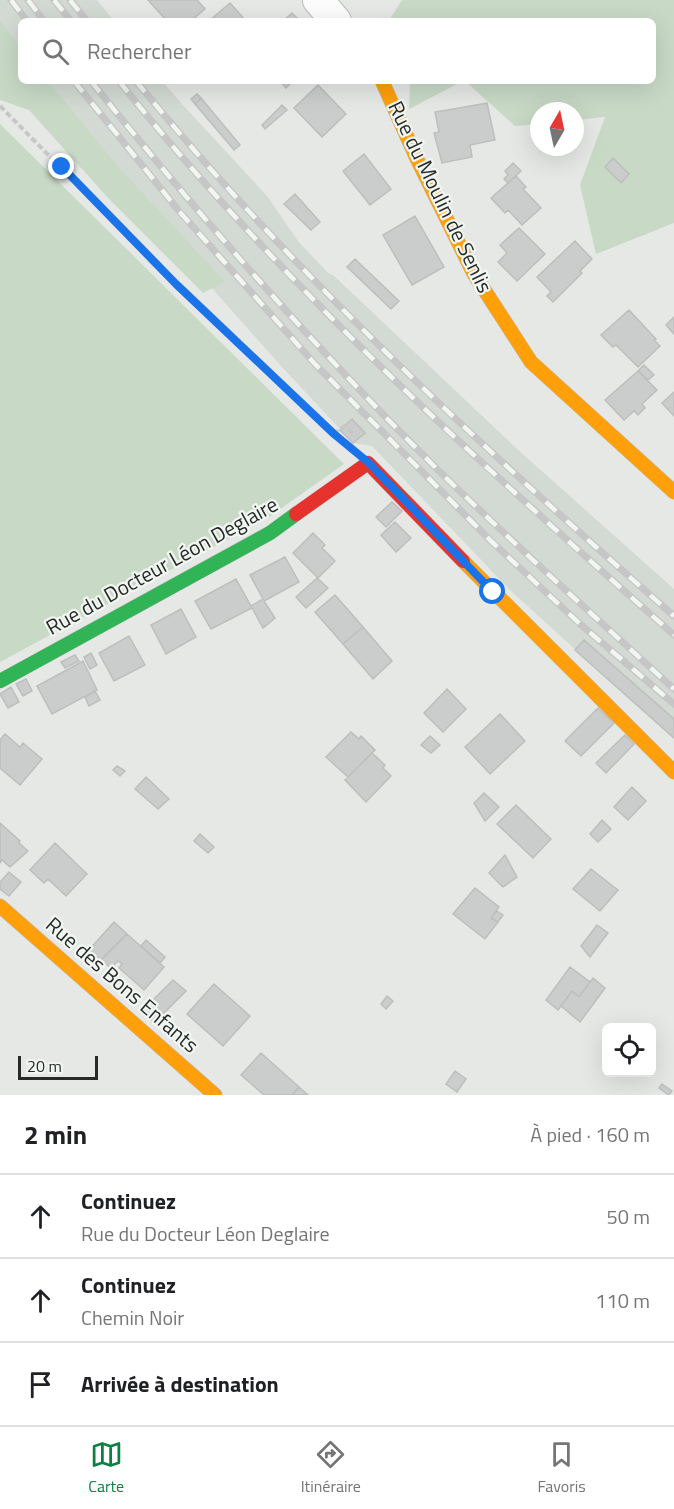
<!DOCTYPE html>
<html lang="fr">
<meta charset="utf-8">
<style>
:root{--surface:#fff;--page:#f6f6f6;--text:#202124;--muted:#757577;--line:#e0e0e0;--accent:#0b8043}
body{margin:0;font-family:"Titillium Web",sans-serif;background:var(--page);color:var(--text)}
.controls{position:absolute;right:18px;bottom:18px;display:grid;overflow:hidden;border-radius:9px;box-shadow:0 6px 24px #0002}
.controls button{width:54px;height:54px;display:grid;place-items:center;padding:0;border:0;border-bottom:2px solid var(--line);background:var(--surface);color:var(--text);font:30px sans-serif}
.compass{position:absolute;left:530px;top:102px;width:54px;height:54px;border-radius:50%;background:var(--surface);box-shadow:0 6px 24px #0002;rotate:9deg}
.scale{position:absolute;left:18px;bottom:15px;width:80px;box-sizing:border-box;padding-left:6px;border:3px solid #282a28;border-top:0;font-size:16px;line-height:21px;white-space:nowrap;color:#282a28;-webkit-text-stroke:4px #f2f6f2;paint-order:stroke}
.stop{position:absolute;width:18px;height:18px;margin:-14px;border:4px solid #1a73e8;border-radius:50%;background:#fff}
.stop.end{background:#1a73e8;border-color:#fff;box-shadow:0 2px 6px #0008}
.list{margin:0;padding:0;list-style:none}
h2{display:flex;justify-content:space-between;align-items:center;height:78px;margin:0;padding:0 24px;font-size:26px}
h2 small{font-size:20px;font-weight:400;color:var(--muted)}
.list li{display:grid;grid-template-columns:39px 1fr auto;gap:18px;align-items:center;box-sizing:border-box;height:84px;padding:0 24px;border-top:2px solid var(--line)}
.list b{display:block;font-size:22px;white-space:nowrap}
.list p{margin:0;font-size:20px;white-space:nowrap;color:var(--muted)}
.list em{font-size:20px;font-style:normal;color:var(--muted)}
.icon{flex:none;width:33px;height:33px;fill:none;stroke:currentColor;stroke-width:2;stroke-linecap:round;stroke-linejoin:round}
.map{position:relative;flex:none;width:674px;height:1095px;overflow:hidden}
.search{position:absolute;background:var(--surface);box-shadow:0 6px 24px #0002;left:18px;right:18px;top:18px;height:66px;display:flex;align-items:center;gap:15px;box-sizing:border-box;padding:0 21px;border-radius:9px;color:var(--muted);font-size:22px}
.sheet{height:330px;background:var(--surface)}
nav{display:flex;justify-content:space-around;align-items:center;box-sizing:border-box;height:84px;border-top:2px solid var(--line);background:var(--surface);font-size:16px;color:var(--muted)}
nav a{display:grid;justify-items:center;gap:3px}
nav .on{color:var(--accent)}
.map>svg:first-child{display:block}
.built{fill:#d3d9d3}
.green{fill:#c8d9c6}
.building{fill:#cbcccc;stroke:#bdbebd;stroke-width:1.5}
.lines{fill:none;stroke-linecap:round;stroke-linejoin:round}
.street-casing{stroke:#bbbdbb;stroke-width:32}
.fast-casing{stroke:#bbbdbb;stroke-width:15}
.slow-casing{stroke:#bbbdbb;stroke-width:15}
.jam-casing{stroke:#bbbdbb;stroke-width:15}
.path{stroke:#c6c7c6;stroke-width:4;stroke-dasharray:6 3;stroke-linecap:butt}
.street{stroke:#fbfcfb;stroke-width:30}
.fast{stroke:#30b455;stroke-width:14}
.slow{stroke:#ff9f0a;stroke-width:14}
.jam{stroke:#e5322d;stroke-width:14}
.rail-casing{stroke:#c5c6c5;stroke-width:7}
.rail{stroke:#f2f6f2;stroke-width:4.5;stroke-dasharray:14;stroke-linecap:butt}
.route{stroke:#1a73e8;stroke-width:8}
.labels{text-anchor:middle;stroke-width:4.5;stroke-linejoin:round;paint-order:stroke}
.street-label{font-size:21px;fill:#282a28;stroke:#f2f6f2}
</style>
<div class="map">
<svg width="674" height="1095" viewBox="0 0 674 1095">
<rect width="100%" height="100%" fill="#e6e8e6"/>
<path class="built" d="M0,0H97L114,21H21V68L0,42Z
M32,81H162L181,103L267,196L298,241L328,273L333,275L516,448L674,589V739L512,592L372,446L353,443L282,367L82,142Z"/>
<path class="green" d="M402,0H674V223L596,254L580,185L605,117L575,120V111H539V124L515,126L465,81H653V21H391L390,19Z
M0,21L21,47V81H48L115,163L225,282L203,293L109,199L29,110L0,100Z
M410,81H463L409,109Z
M0,124L344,464L269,517L0,662Z"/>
<path class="building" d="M148,0H197L205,9L191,21H167Z
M230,3L246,21H209Z
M292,13L300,21H283Z
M280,81H293L286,88Z
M318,85L346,114L322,137L294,108Z
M197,94L201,98L195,104L191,99Z
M201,98L240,145L234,150L195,104Z
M487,103L495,140L470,145L472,157L442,163L434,133L439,132L435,112Z
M282,105L287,110L265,129L262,125Z
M364,154L391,189L370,205L343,171Z
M613,158L629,174L621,183L605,167Z
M513,163L521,171L508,183L504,179L508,175L505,171Z
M516,176L526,187L523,189L541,208L522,225L508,210L505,213L491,198Z
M295,194L320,222L311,230L284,204Z
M415,216L444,267L412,285L383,235Z
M519,228L545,254L517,281L498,262L507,253L500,245Z
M575,241L592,259L580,271L582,273L553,302L547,296L551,292L537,277Z
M355,259L399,301L391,309L347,267Z
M629,310L656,339L654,340L660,346L638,367L616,345L613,347L601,335Z
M674,317V334L666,325Z
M644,365L654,375L648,380L638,371Z
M638,371L657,390L642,404L645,408L638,415L634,411L624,420L605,400Z
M674,392V416L662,403Z
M352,419L365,433L353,443L340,430Z
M392,502L402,511L386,527L376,517Z
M395,522L411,538L396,552L381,535Z
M313,533L325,545L322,548L335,561L318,578L293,553Z
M285,557L299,582L264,601L275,618L263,628L251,606L263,599L250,575Z
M317,578L328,588L306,608L296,597Z
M236,579L252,608L211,629L195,601Z
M335,595L363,627L343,644L315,612Z
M181,609L196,637L166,654L151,625Z
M363,627L392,661L373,679L343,644Z
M129,636L145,665L114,681L99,653Z
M584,640L674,719V738L575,650Z
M91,653L97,665L90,669L84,657Z
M75,655L79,661L65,668L61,662Z
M83,661L97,690L52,714L37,686Z
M26,679L32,691L23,696L16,684Z
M11,687L19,702L8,708L0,694Z
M447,689L466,709L443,732L424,713Z
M95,691L100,700L89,706L85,697Z
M598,708L614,723L581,756L565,741Z
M500,714L525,741L490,774L465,747Z
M351,732L359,739L361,736L375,750L348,777L326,757Z
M5,734L20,747L23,743L42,759L20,785L0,768V740Z
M625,735L634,744L606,773L596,763Z
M430,736L440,745L431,753L421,745Z
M372,753L385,765L383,768L391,776L366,802L345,780Z
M117,766L125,771L120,776L113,770Z
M146,777L169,799L158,809L135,789Z
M632,787L646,801L628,820L614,807Z
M484,793L499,807L485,821L474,803Z
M516,805L551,839L533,858L497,824Z
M602,820L611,829L598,842L590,834Z
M0,823L20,841L19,843L28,851L10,867L2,860L0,863Z
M200,834L214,847L208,853L194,841Z
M55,843L87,874L66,896L48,879L44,883L30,870Z
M505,855L517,877L503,887L489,873Z
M591,869L618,890L600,911L573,889Z
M9,872L21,882L9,896L0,889V882Z
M475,888L499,907L491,918L498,922L485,939L453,914Z
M497,911L503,915L498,922L491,918Z
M114,922L127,934L101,960L89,950Z
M597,925L608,933L590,957L581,946Z
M127,934L164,967L144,990L119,968L122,964L118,961L111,968L101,960Z
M146,940L165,957L160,963L141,946Z
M570,967L590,982L579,997L572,991L558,1010L546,1000Z
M593,978L605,988L580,1022L561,1006L572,991L579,997Z
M173,980L186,991L154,1023L141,1012Z
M214,984L250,1016L223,1046L187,1014Z
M387,996L393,1001L386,1009L381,1004Z
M261,1053L299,1087L292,1095H264L241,1075Z
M455,1071L466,1079L457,1092L446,1084Z
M662,1084L672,1091L669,1095L659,1088Z
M299,1087L308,1095H292Z"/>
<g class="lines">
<defs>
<path id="street" d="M318,0L336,21"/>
<path id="fast" d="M0,681L270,533L296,514"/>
<path id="slow" d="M382,81L417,159L474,274L531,362L674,492
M463,561L674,772
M0,906L215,1095"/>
<path id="jam" d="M296,514L368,463L463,561"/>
</defs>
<use href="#street" class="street-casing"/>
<use href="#fast" class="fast-casing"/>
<use href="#slow" class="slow-casing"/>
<use href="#jam" class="jam-casing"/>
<path class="path" d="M0,106L176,284L345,443
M334,434L345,426L355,436"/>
<use href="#street" class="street"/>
<use href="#fast" class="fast"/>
<use href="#slow" class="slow"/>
<use href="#jam" class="jam"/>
<defs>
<path id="rail" d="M11,0L27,21
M28,0L44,21
M54,0L71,21
M70,0L87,21
M74,81L179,211L315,364L490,540L580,624L674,704
M91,81C199,216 315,348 438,470C515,545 595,617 674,689
M119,81C282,286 478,462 674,635
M136,81C296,278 484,449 674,616"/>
</defs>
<use href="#rail" class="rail-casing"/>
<use href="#rail" class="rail"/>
</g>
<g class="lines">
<path class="route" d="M62,167L176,284L334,434L369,463L493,592"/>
</g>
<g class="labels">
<g class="street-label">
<text transform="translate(440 197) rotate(64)" y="7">Rue du Moulin de Senlis</text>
<text transform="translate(162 566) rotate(-29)" y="7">Rue du Docteur Léon Deglaire</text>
<text transform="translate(122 985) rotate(41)" y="7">Rue des Bons Enfants</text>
</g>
</g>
</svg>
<div class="controls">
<button><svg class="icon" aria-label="locate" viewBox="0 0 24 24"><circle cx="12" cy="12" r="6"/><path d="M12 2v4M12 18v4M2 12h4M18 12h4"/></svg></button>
</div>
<svg class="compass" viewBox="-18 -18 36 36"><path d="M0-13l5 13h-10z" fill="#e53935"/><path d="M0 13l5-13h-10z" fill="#757577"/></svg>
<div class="scale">20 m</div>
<div class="stop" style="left:493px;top:592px"></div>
<div class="stop end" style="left:62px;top:167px"></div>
<div class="search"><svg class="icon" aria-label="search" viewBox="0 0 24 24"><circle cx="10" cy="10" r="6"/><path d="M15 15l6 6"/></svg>Rechercher</div>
</div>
<section class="sheet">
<h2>2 min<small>À pied · 160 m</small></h2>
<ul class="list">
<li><svg class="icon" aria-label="ahead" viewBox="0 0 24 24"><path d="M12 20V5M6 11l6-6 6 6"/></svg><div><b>Continuez</b><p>Rue du Docteur Léon Deglaire</p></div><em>50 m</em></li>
<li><svg class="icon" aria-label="ahead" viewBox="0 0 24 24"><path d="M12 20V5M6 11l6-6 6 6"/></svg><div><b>Continuez</b><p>Chemin Noir</p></div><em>110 m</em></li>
<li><svg class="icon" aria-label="arrive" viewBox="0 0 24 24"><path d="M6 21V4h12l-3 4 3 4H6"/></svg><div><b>Arrivée à destination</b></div></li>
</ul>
</section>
<nav>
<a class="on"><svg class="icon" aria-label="map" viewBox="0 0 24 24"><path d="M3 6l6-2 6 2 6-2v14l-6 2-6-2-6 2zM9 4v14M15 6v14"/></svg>Carte</a>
<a><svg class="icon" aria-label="directions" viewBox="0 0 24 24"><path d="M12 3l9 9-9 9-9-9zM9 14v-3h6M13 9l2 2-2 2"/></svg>Itinéraire</a>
<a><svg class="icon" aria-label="saved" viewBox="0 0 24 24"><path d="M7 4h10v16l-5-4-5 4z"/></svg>Favoris</a>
</nav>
